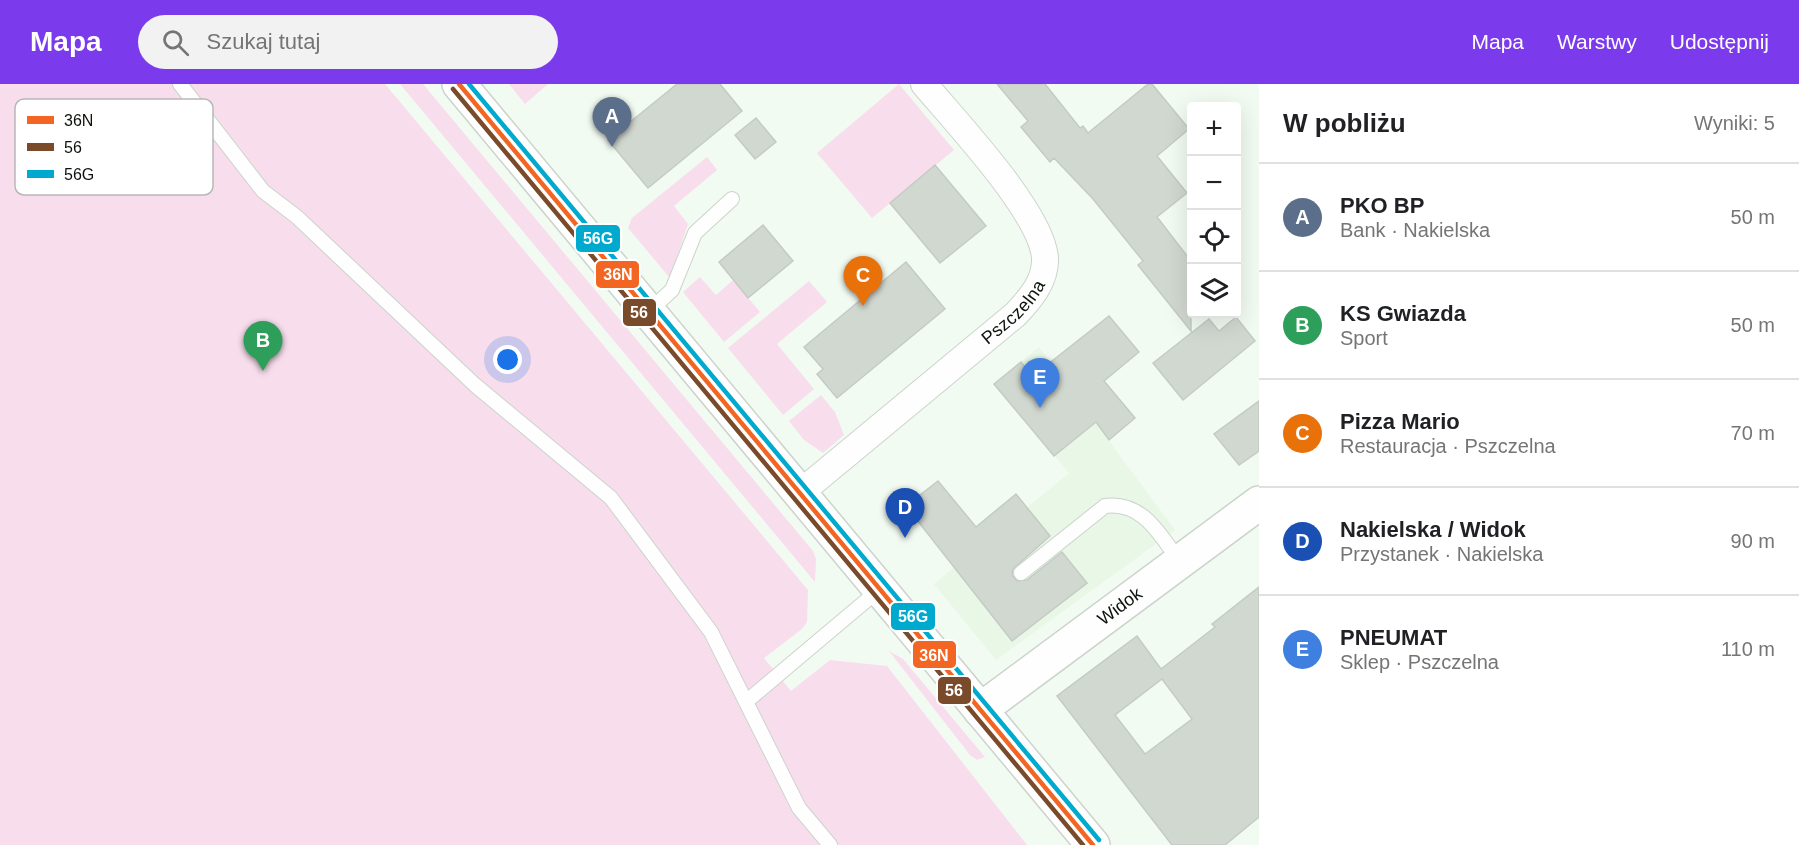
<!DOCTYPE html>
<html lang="pl">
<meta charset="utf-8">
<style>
:root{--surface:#fff;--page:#f2f2f2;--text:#202124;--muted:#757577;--line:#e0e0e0;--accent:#7c3aed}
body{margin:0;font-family:Helvetica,sans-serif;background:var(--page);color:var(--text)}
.controls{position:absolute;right:18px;top:18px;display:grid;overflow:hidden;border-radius:6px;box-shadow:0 6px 24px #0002}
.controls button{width:54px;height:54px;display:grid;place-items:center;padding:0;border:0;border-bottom:2px solid var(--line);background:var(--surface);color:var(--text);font:30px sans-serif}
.you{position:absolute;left:508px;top:276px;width:21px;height:21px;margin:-15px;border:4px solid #fff;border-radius:50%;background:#1a73e8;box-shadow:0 0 0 9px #1a73e833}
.badge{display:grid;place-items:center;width:39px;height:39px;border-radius:50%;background:var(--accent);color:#fff;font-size:20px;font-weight:700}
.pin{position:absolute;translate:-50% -50px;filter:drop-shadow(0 2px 3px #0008)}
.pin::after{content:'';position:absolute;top:32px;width:21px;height:18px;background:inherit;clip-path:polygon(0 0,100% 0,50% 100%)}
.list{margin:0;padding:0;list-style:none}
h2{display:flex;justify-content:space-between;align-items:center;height:78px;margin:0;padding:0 24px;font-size:26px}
h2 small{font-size:20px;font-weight:400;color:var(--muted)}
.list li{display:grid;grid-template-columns:39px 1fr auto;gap:18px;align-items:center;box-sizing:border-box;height:108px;padding:0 24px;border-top:2px solid var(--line)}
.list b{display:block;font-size:22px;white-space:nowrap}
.list p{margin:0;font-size:20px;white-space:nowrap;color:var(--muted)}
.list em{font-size:20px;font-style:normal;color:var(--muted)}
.icon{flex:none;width:33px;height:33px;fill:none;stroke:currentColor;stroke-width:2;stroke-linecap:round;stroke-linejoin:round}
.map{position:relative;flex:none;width:1259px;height:761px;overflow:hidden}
header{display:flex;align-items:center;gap:36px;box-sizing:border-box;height:84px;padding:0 30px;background:var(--accent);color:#fff}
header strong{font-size:28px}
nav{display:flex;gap:33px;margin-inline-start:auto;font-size:21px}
.search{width:420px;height:54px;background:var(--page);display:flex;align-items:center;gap:15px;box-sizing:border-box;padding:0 21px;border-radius:33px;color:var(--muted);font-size:22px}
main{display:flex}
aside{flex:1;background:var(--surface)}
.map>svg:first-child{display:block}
.built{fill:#e8f7e6}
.green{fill:#f8ddec}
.building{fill:#d1d8d0;stroke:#c4cbc4;stroke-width:1.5;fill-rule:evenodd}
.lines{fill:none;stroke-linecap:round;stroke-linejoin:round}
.lane-casing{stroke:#ccd3cc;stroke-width:16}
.street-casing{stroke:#ccd3cc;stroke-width:28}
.secondary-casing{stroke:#ccd3cc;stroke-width:36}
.lane{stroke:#fdfefd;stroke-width:14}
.street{stroke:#fdfefd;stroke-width:26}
.secondary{stroke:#fdfefd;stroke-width:33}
.bus-1-casing{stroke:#fff;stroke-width:9}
.bus-2-casing{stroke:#fff;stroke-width:9}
.bus-3-casing{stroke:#fff;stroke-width:9}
.bus-1{stroke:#f26522;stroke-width:4.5}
.bus-2{stroke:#7a4b2a;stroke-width:4.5}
.bus-3{stroke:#00a9ce;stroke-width:4.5}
.labels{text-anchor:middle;stroke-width:5;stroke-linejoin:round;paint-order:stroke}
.street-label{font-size:18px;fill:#0d120c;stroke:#fff}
.key{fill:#fff;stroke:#b6b8b6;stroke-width:1.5}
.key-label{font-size:16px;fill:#0d120c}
.line-badge{stroke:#fff;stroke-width:2}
.badge-label{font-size:16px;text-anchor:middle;font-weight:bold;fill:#fff}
</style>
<header>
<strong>Mapa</strong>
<div class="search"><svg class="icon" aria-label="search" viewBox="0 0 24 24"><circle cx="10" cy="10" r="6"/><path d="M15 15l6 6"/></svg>Szukaj tutaj</div>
<nav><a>Mapa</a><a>Warstwy</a><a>Udostępnij</a></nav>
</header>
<main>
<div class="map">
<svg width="1259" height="761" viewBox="0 0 1259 761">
<rect width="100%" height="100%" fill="#f2fbf2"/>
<path class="built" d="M1039,263L1175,446L996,576L934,500L1069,389L995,300Z"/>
<path class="green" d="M0,0H385L808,506L807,538L802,545L764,574L791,607L830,576L887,582L1027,761H0Z
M400,0H423L813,467L816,475L815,498Z
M509,0H548L525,20Z
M899,0L954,66L872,134L817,69Z
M707,73L717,86L674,122L688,140L670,194L628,144L632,134Z
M700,193L716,211L733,196L760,228L724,258L683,208Z
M809,197L827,218L777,260L814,305L783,331L728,264Z
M821,311L835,328L844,351L823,369L804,356L789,337Z
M889,567L903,575L985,673L977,676L970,671Z"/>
<path class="building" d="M677,0H720L742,27L648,104L608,56Z
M997,0H1045L1080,44L1083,42L1088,49L1148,0H1152L1189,45L1157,72L1187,109L1157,133L1191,177V247L1138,181L1143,177L1093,115L1054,74L1050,78L1021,43L1028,37Z
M756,34L776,58L755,75L735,51Z
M935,81L986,142L940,179L890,119Z
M763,141L793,177L748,214L719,178Z
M906,178L945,225L837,314L817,290L823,285L804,263Z
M1109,232L1139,268L1104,297L1135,334L1109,356L1096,338L1054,372L994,300L1021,278L1033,292Z
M1236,233L1255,257L1183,316L1153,279L1209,235L1219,247Z
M1259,317V367L1239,381L1214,350Z
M938,397L976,443L1016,410L1050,452L1013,485L1012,491L1017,497L1027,496L1062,468L1087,499L1012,557L906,422Z
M1259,503V733L1225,761H1172L1057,612L1137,552L1161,585L1215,543L1212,540ZM1162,595L1192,635L1145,670L1115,631Z"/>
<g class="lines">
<defs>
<path id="lane" d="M180,0L263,107L297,133L475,301L611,414L711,548L799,724L830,761
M649,227L672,206L695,149L732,115
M1021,489L1105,422C1143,417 1160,451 1180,478
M747,617L880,505"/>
<g id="street">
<path id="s1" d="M800,409L1016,230C1030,215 1046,197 1045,174C1042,129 955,37 924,0"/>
</g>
<g id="secondary">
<path d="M459,0L1093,761"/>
<path id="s2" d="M980,626L1259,419"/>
</g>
</defs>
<use href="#lane" class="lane-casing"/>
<use href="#street" class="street-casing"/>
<use href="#secondary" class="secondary-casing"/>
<use href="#lane" class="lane"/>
<use href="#street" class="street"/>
<use href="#secondary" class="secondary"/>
<defs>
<path id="bus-1" d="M459,0L1093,761"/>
<path id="bus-2" d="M453,5L1083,761"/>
<path id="bus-3" d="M469,0L1099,756"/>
</defs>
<use href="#bus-1" class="bus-1-casing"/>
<use href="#bus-2" class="bus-2-casing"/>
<use href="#bus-3" class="bus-3-casing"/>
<use href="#bus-1" class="bus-1"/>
<use href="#bus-2" class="bus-2"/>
<use href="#bus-3" class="bus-3"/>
</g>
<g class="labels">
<g class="street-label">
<text dy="6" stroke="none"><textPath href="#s1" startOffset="280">Pszczelna</textPath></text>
<text dy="6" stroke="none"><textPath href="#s2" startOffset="174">Widok</textPath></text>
</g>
</g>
<rect x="15" y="15" width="198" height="96" rx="9" class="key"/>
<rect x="27" y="32" width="27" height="8" fill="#f26522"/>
<rect x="27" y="59" width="27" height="8" fill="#7a4b2a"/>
<rect x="27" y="86" width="27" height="8" fill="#00a9ce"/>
<g class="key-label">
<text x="64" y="42">36N</text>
<text x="64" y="69">56</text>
<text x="64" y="96">56G</text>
</g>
<g class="line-badge">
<rect x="575" y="140" width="46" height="29" rx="6" fill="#00a9ce"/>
<rect x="595" y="176" width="45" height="29" rx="6" fill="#f26522"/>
<rect x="622" y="214" width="35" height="29" rx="6" fill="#7a4b2a"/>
<rect x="890" y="518" width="46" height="29" rx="6" fill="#00a9ce"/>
<rect x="912" y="556" width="45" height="29" rx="6" fill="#f26522"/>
<rect x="937" y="592" width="35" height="29" rx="6" fill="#7a4b2a"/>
</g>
<g class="badge-label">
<text x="598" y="160">56G</text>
<text x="618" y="196">36N</text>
<text x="639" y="234">56</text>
<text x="913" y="538">56G</text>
<text x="934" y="577">36N</text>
<text x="954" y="612">56</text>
</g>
</svg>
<div class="controls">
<button>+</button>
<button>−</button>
<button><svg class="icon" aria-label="locate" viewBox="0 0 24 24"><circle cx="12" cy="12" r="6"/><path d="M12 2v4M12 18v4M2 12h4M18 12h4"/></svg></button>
<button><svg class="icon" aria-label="layers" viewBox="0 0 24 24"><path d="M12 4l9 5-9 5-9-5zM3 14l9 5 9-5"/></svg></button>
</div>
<div class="you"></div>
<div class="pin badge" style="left:612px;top:63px;background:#5c6f8a">A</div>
<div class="pin badge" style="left:263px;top:287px;background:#2e9e5b">B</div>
<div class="pin badge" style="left:863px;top:222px;background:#e8710a">C</div>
<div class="pin badge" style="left:905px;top:454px;background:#1a4fb4">D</div>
<div class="pin badge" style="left:1040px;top:324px;background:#3f7fe0">E</div>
</div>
<aside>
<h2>W pobliżu<small>Wyniki: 5</small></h2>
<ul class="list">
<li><span class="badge" style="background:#5c6f8a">A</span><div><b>PKO BP</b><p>Bank · Nakielska</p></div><em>50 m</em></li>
<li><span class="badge" style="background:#2e9e5b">B</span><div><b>KS Gwiazda</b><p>Sport</p></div><em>50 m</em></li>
<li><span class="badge" style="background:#e8710a">C</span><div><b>Pizza Mario</b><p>Restauracja · Pszczelna</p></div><em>70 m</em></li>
<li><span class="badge" style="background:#1a4fb4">D</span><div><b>Nakielska / Widok</b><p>Przystanek · Nakielska</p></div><em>90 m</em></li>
<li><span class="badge" style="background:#3f7fe0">E</span><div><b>PNEUMAT</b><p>Sklep · Pszczelna</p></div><em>110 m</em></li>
</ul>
</aside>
</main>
